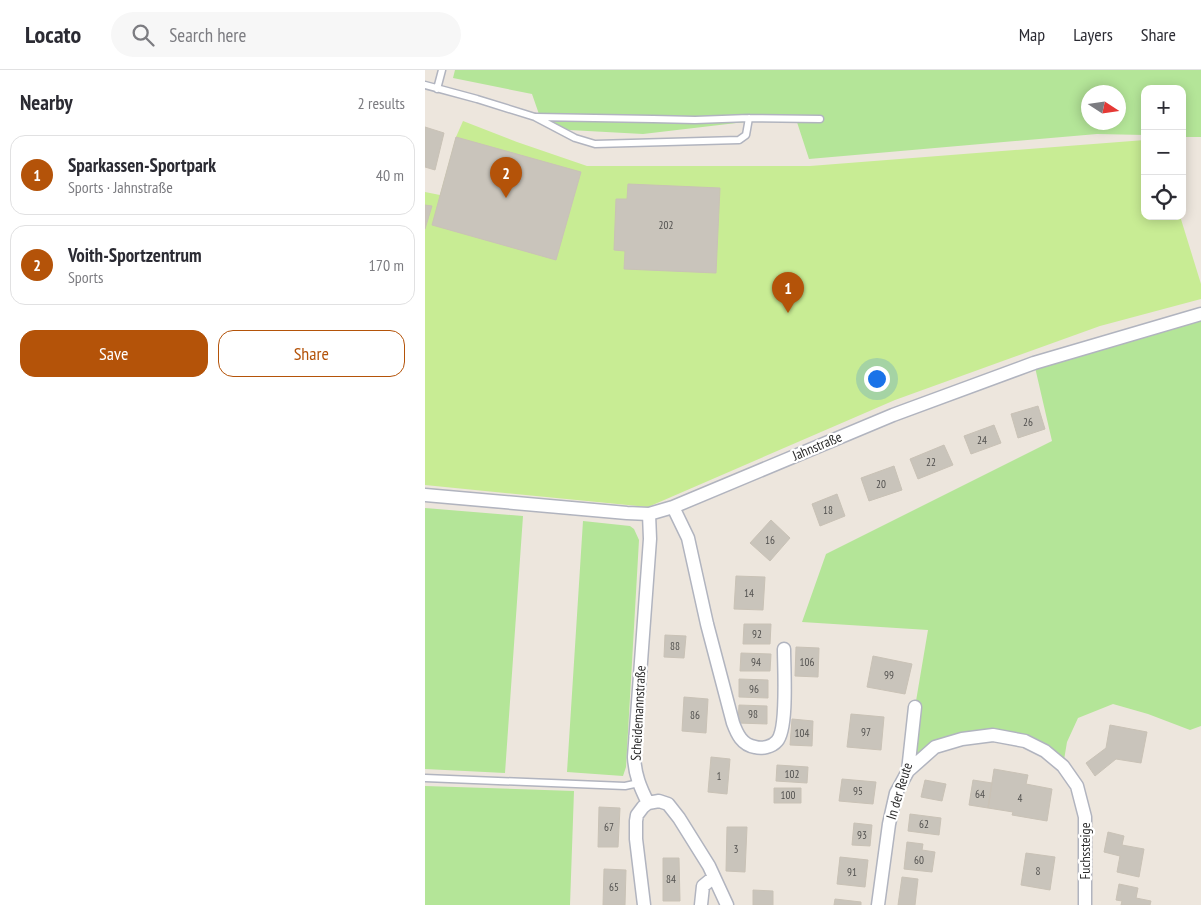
<!DOCTYPE html>
<meta charset="utf-8">
<style>
:root{--surface:#fff;--page:#f7f7f7;--text:#2b2b33;--muted:#7c7c81;--line:#e1e1e2;--accent:#b45309}
body{margin:0;font-family:"PT Sans Narrow",sans-serif;background:var(--page);color:var(--text)}
.controls{position:absolute;right:15px;top:15px;display:grid;overflow:hidden;border-radius:10px;box-shadow:0 2px 12px #0003}
.controls button{width:45px;height:45px;display:grid;place-items:center;padding:0;border:0;border-bottom:1px solid var(--line);background:var(--surface);color:var(--text);font:25px sans-serif}
.compass{position:absolute;left:656px;top:15px;width:45px;height:45px;border-radius:50%;background:var(--surface);box-shadow:0 2px 12px #0003;rotate:102deg}
.you{position:absolute;left:451px;top:308px;width:18px;height:18px;margin:-12px;border:4px solid #fff;border-radius:50%;background:#1a73e8;box-shadow:0 0 0 8px #1a73e833}
.badge{display:grid;place-items:center;width:32px;height:32px;border-radius:50%;background:var(--accent);color:#fff;font-size:16px;font-weight:700}
.pin{position:absolute;translate:-50% -41px;filter:drop-shadow(0 1px 2px #0008)}
.pin::after{content:'';position:absolute;top:26px;width:18px;height:15px;background:inherit;clip-path:polygon(0 0,100% 0,50% 100%)}
.list{margin:0;padding:0;list-style:none}
h2{display:flex;justify-content:space-between;align-items:center;height:65px;margin:0;padding:0 20px;font-size:21px}
h2 small{font-size:16px;font-weight:400;color:var(--muted)}
.list li{display:grid;grid-template-columns:32px 1fr auto;gap:15px;align-items:center;box-sizing:border-box;height:80px;margin:0 10px 10px;padding:0 10px;border:1px solid var(--line);border-radius:15px}
.list b{display:block;font-size:19px;white-space:nowrap}
.list p{margin:0;font-size:16px;white-space:nowrap;color:var(--muted)}
.list em{font-size:16px;font-style:normal;color:var(--muted)}
.actions{display:flex;gap:10px;padding:15px 20px}
.actions a{flex:1;padding:11px 0;border:1px solid var(--accent);border-radius:15px;text-align:center;font-size:18px;color:var(--accent)}
.actions .main{background:var(--accent);color:#fff}
.icon{flex:none;width:28px;height:28px;fill:none;stroke:currentColor;stroke-width:2;stroke-linecap:round;stroke-linejoin:round}
.map{position:relative;flex:none;width:776px;height:835px;overflow:hidden}
header{display:flex;align-items:center;gap:30px;box-sizing:border-box;height:70px;padding:0 25px;background:var(--surface);border-bottom:1px solid var(--line)}
header strong{font-size:24px}
nav{display:flex;gap:28px;margin-inline-start:auto;font-size:18px}
.search{width:350px;height:45px;background:var(--page);display:flex;align-items:center;gap:12px;box-sizing:border-box;padding:0 18px;border-radius:28px;color:var(--muted);font-size:19px}
main{display:flex}
aside{flex:1;background:var(--surface)}
.map>svg:first-child{display:block}
.green{fill:#b4e598;fill-rule:evenodd}
.pitch{fill:#c8ec94}
.building{fill:#c9c4bb;stroke:#c9c2b6}
.lines{fill:none;stroke-linecap:round;stroke-linejoin:round}
.lane-casing{stroke:#b1b4bf;stroke-width:9}
.street-casing{stroke:#b1b4bf;stroke-width:15}
.lane{stroke:#fff;stroke-width:6}
.street{stroke:#fff;stroke-width:12}
.labels{text-anchor:middle;stroke-width:4.5;stroke-linejoin:round;paint-order:stroke}
.number-label{font-size:11px;fill:#52514f}
.street-label{font-size:14px;fill:#2b2b2b;stroke:#fff}
</style>
<header>
<strong>Locato</strong>
<div class="search"><svg class="icon" aria-label="search" viewBox="0 0 24 24"><circle cx="10" cy="10" r="6"/><path d="M15 15l6 6"/></svg>Search here</div>
<nav><a>Map</a><a>Layers</a><a>Share</a></nav>
</header>
<main>
<aside>
<h2>Nearby<small>2 results</small></h2>
<ul class="list">
<li><span class="badge">1</span><div><b>Sparkassen-Sportpark</b><p>Sports · Jahnstraße</p></div><em>40 m</em></li>
<li><span class="badge">2</span><div><b>Voith-Sportzentrum</b><p>Sports</p></div><em>170 m</em></li>
</ul>
<div class="actions"><a class="main">Save</a><a>Share</a></div>
</aside>
<div class="map">
<svg width="776" height="835" viewBox="0 0 776 835">
<rect width="100%" height="100%" fill="#ede6dd"/>
<path class="green" d="M30,0H776V67H757V19H720V65L672,64L384,89L370,46L218,64L144,60L116,50L107,24L28,8ZM664,22H694V52H664Z
M776,244V656L765,660L723,644L688,634L653,648L642,672L638,696L620,681L568,665L510,677L483,701L490,637L503,560L377,552L401,484L627,371L609,293Z
M0,438L98,446L80,703L0,699Z
M158,451L205,456L209,459L214,470L201,697L198,706L142,702Z
M0,716L149,721L145,835H0Z"/>
<path class="pitch" d="M38,51L92,72L162,96H385L720,70V146H755L776,214V229L675,256L470,330L223,437L0,415V122L15,125L31,67Z"/>
<path class="building" d="M0,57L19,63L10,100L0,97Z
M31,67L156,102L131,190L7,155Z
M203,114L295,118L291,203L199,199L200,181L189,180L191,129H202Z
M0,135L7,136L0,159Z
M613,336L620,359L593,368L586,344Z
M569,355L576,373L546,384L539,366Z
M519,375L528,395L493,409L485,389Z
M469,396L477,420L444,431L436,408Z
M412,424L420,446L395,456L387,434Z
M346,450L365,468L345,491L325,473Z
M311,506L340,507L338,540L309,539Z
M319,554H346L345,574H318Z
M240,565L261,566L259,588L239,587Z
M371,577L394,578L393,607L370,606Z
M316,583L346,584L345,601H315Z
M448,586L487,594L480,624L442,617Z
M314,609L343,610V628L314,627Z
M259,627L283,629L281,663L257,661Z
M314,635L342,636V654L313,653Z
M426,644L459,647L456,680L422,677Z
M367,649L388,651L387,676L365,675Z
M685,655L722,662L716,693L691,689L670,706L661,693L681,678Z
M286,687L305,689L302,724L283,722Z
M352,695L383,697L382,713L351,711Z
M569,699L603,705L601,714L627,719L622,751L587,745L588,742L563,738Z
M417,709L451,712L448,734L414,731Z
M500,710L521,714L517,731L496,727Z
M548,710L567,713L563,738L544,735Z
M349,718H376V733H349Z
M174,737L195,738L193,777H173Z
M485,744L516,748L514,765L483,761Z
M429,753L447,755L445,776L427,775Z
M302,757H322L320,802L301,801Z
M683,762L699,766L697,775L719,779L714,807L692,802L695,786L679,782Z
M482,772L498,774L497,780L510,782L507,802L479,799Z
M601,783L630,787L625,820L596,815Z
M415,787L443,790L440,817L412,814Z
M238,788H254L255,831H238Z
M179,799L201,800L200,835H178Z
M477,807L493,809L490,835H473Z
M694,814L713,818L711,828L726,831L725,835H696L697,831L691,830Z
M328,820L348,821V835H328Z
M410,829L436,832V835H409Z"/>
<g class="lines">
<defs>
<path id="lane" d="M0,15L52,29L110,47L150,68L170,74L314,70L321,65L324,48
M12,19L17,0
M111,47L228,49L270,50L324,48L395,49
M0,708L200,716L214,713"/>
<path id="street" d="M0,425L202,443L224,444L248,437L468,345L609,293L776,244
M248,437L263,468L282,554L308,653C312,664 317,675 330,677C337,679 347,677 352,671C363,659 359,598 359,579
M483,701L510,677L537,669L568,665L600,671L620,681L638,696L652,716L660,747V835
M223,733C215,717 210,705 209,687L225,469L224,444
M219,835L211,769V751L212,745L218,737L223,733L234,731L243,734L254,748L284,796L302,835
M276,835L278,816L289,807
M453,835L464,754L471,723L483,701L490,637"/>
</defs>
<use href="#lane" class="lane-casing"/>
<use href="#street" class="street-casing"/>
<use href="#lane" class="lane"/>
<use href="#street" class="street"/>
</g>
<g class="labels">
<g class="number-label">
<text x="241" y="159">202</text>
<text x="603" y="356">26</text>
<text x="557" y="374">24</text>
<text x="506" y="396">22</text>
<text x="456" y="418">20</text>
<text x="403" y="444">18</text>
<text x="345" y="474">16</text>
<text x="324" y="527">14</text>
<text x="332" y="568">92</text>
<text x="250" y="580">88</text>
<text x="331" y="596">94</text>
<text x="382" y="596">106</text>
<text x="464" y="609">99</text>
<text x="329" y="623">96</text>
<text x="328" y="648">98</text>
<text x="270" y="649">86</text>
<text x="441" y="666">97</text>
<text x="377" y="667">104</text>
<text x="367" y="708">102</text>
<text x="294" y="710">1</text>
<text x="433" y="725">95</text>
<text x="555" y="728">64</text>
<text x="363" y="729">100</text>
<text x="595" y="732">4</text>
<text x="499" y="758">62</text>
<text x="184" y="761">67</text>
<text x="437" y="769">93</text>
<text x="311" y="783">3</text>
<text x="494" y="794">60</text>
<text x="613" y="805">8</text>
<text x="427" y="806">91</text>
<text x="246" y="813">84</text>
<text x="189" y="821">65</text>
</g>
<g class="street-label">
<text transform="translate(392 376) rotate(-23)" y="5">Jahnstraße</text>
<text transform="translate(213 643) rotate(-87)" y="5">Scheidemannstraße</text>
<text transform="translate(474 721) rotate(-73)" y="5">In der Reute</text>
<text transform="translate(660 781) rotate(-90)" y="5">Fuchssteige</text>
</g>
</g>
</svg>
<div class="controls">
<button>+</button>
<button>−</button>
<button><svg class="icon" aria-label="locate" viewBox="0 0 24 24"><circle cx="12" cy="12" r="6"/><path d="M12 2v4M12 18v4M2 12h4M18 12h4"/></svg></button>
</div>
<svg class="compass" viewBox="-18 -18 36 36"><path d="M0-13l5 13h-10z" fill="#e53935"/><path d="M0 13l5-13h-10z" fill="#7c7c81"/></svg>
<div class="you"></div>
<div class="pin badge" style="left:363px;top:243px">1</div>
<div class="pin badge" style="left:81px;top:128px">2</div>
</div>
</main>
